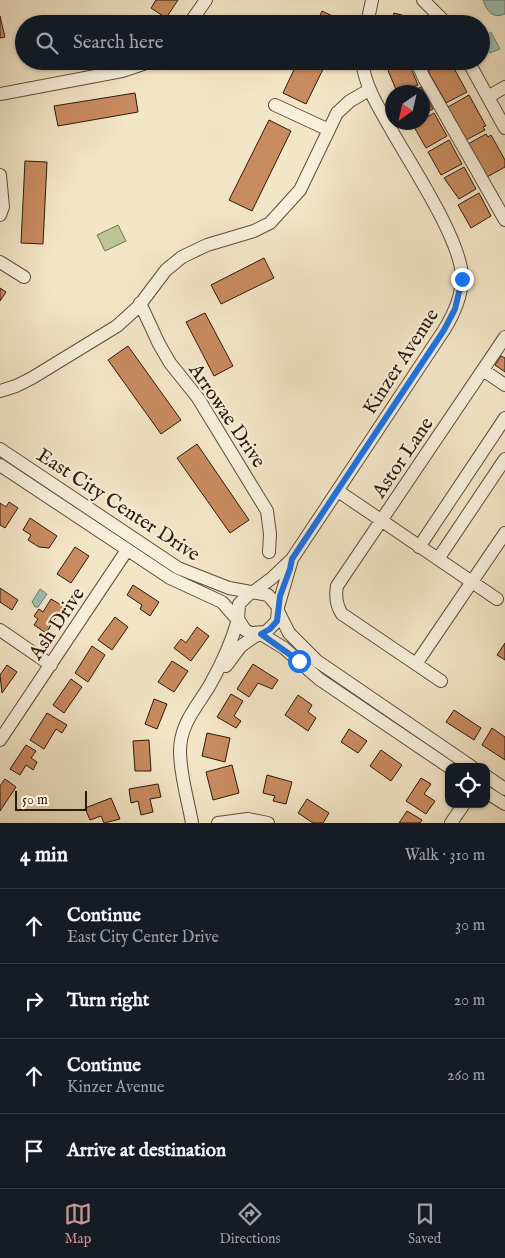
<!DOCTYPE html>
<meta charset="utf-8">
<style>
:root{--surface:#171b24;--page:#20242c;--text:#f1f3f6;--muted:#9ea1a6;--line:#363941;--accent:#c59692}
body{margin:0;font-family:"IM FELL English",serif;background:var(--page);color:var(--text)}
.controls{position:absolute;right:15px;bottom:15px;display:grid;overflow:hidden;border-radius:10px;box-shadow:0 1px 4px #0004}
.controls button{width:45px;height:45px;display:grid;place-items:center;padding:0;border:0;border-bottom:1px solid var(--line);background:var(--surface);color:var(--text);font:25px sans-serif}
.compass{position:absolute;left:385px;top:85px;width:45px;height:45px;border-radius:50%;background:var(--surface);box-shadow:0 1px 4px #0004;rotate:214deg}
.scale{position:absolute;left:15px;bottom:12px;width:72px;box-sizing:border-box;padding-left:5px;border:2px solid #2c1a0c;border-top:0;font-size:14px;line-height:18px;white-space:nowrap;color:#2c1a0c;-webkit-text-stroke:4px #f7efdb;paint-order:stroke}
.stop{position:absolute;width:15px;height:15px;margin:-11px;border:4px solid #1a73e8;border-radius:50%;background:#fff}
.stop.end{background:#1a73e8;border-color:#fff;box-shadow:0 1px 5px #0008}
.list{margin:0;padding:0;list-style:none}
h2{display:flex;justify-content:space-between;align-items:center;height:65px;margin:0;padding:0 20px;font-size:21px}
h2 small{font-size:16px;font-weight:400;color:var(--muted)}
.list li{display:grid;grid-template-columns:32px 1fr auto;gap:15px;align-items:center;box-sizing:border-box;height:75px;padding:0 20px;border-top:1px solid var(--line)}
.list b{display:block;font-size:19px;white-space:nowrap}
.list p{margin:0;font-size:16px;white-space:nowrap;color:var(--muted)}
.list em{font-size:16px;font-style:normal;color:var(--muted)}
.icon{flex:none;width:28px;height:28px;fill:none;stroke:currentColor;stroke-width:2;stroke-linecap:round;stroke-linejoin:round}
.map{position:relative;flex:none;width:505px;height:823px;overflow:hidden}
.search{position:absolute;background:var(--surface);box-shadow:0 1px 4px #0004;left:15px;right:15px;top:15px;height:55px;display:flex;align-items:center;gap:12px;box-sizing:border-box;padding:0 18px;border-radius:28px;color:var(--muted);font-size:19px}
.sheet{height:365px;background:var(--surface)}
nav{display:flex;justify-content:space-around;align-items:center;box-sizing:border-box;height:70px;border-top:1px solid var(--line);background:var(--surface);font-size:14px;color:var(--muted)}
nav a{display:grid;justify-items:center;gap:2px}
nav .on{color:var(--accent)}
.map>svg:first-child{display:block}
.green{fill:#bbc595;stroke:#747050}
.water{fill:#9bc0b3;stroke:#6f7e70}
.building{fill:#c98b60;stroke:#2c1a0c}
.lines{fill:none;stroke-linecap:round;stroke-linejoin:round}
.minor-casing{stroke:#5e4d3b;stroke-width:14}
.minor{stroke:#f7efdb;stroke-width:12}
.route{stroke:#1a73e8;stroke-width:6}
.labels{text-anchor:middle;stroke-width:4.5;stroke-linejoin:round;paint-order:stroke}
.street-label{font-size:20px;fill:#2c1a0c;stroke:#f7efdb}
</style>
<div class="map">
<svg width="505" height="823" viewBox="0 0 505 823">
<rect width="100%" height="100%" fill="#f3e6c7"/>
<filter id="stains"><feTurbulence type="fractalNoise" baseFrequency=".004" numOctaves="4"/><feColorMatrix values="0 0 0 0 .2 0 0 0 0 .09 0 0 0 0 .02 0 0 0 .5 -.17"/></filter>
<radialGradient id="worn" r=".72"><stop offset=".6" stop-color="#630" stop-opacity="0"/><stop offset="1" stop-color="#630" stop-opacity=".3"/></radialGradient>
<path class="green" d="M118,225L126,241L105,251L97,235Z"/>
<path class="water" d="M483,0H505V14C492,19 487,11 483,0Z
M491,32L500,49L490,53L482,38Z
M40,589L47,594L38,607H35L32,602Z"/>
<path class="building" d="M156,0H178L166,18L151,8Z
M322,11L345,22V24H316Z
M394,13L420,20L419,24L394,23L391,21Z
M0,16L5,37L0,38Z
M298,61H327L306,104L283,93Z
M402,61H408L418,85L397,92L387,68Z
M445,61H450L467,92L446,103L428,71Z
M421,87L433,109L422,114V92H411Z
M135,93L138,112L58,126L54,106Z
M469,95L486,126L483,127L485,130L466,140L448,107Z
M434,113L447,136L426,148L413,125L422,122V120Z
M269,120L291,131L252,211L229,200Z
M486,134L488,137L491,135L505,160V167L487,177L468,144Z
M449,140L462,164L441,175L428,152Z
M25,161L47,162L43,244L21,243Z
M464,167L476,189L459,199L444,178Z
M479,193L491,216L471,228L458,205Z
M264,258L274,278L221,304L211,285Z
M0,288L6,292L0,301Z
M205,313L233,366L214,376L186,322Z
M128,346L181,420L161,434L108,360Z
M501,356L505,358V372L495,365Z
M197,444L249,520L230,533L177,458Z
M9,502L18,508L5,528L0,525V503L6,507Z
M30,518L57,536L49,548L39,547L28,540L31,535L23,530Z
M75,547L89,556L71,583L57,574Z
M133,585L159,602L150,616L140,609L142,605L127,595Z
M0,588L18,600L12,610L0,602Z
M51,599L63,606L46,633L34,625L38,619L34,616L39,609L43,612Z
M115,617L128,627L112,650L98,640Z
M197,627L209,636L191,661L174,648L181,639L186,643Z
M505,643V660L497,655Z
M92,646L105,655L88,682L75,673Z
M172,661L188,671L174,692L158,682Z
M253,664L278,680L272,689L258,683L249,697L237,689Z
M7,665L17,672L2,693L0,675Z
M71,679L82,687L64,713L53,705Z
M231,694L243,701L234,716L241,721L236,728L217,717Z
M298,695L312,705L308,712L316,718L308,731L285,715Z
M154,699L167,704L157,729L145,724Z
M454,710L481,728L474,740L446,722Z
M47,713L67,725L62,733L56,729L44,749L30,740Z
M492,728L505,737V760L482,745Z
M349,729L367,741L358,753L341,742Z
M207,733L230,738L225,762L202,756Z
M149,740L151,771H135L133,741Z
M26,745L36,751L31,758L37,762L33,770L26,765L20,775L10,769Z
M381,750L402,765L391,781L370,766Z
M232,765L239,793L213,800L206,772Z
M267,775L292,782L286,804L273,801L275,796L263,793Z
M421,778L431,784L424,794L435,801L426,814L406,801Z
M5,779L16,787L0,811V786Z
M158,784L161,797L150,799L153,812L141,815L138,801L131,803L129,789Z
M111,798L120,819L104,823L101,816L90,820L85,808Z
M307,799L329,813L323,823H313L298,813Z
M407,811L422,820L420,823H399Z"/>
<g class="lines">
<defs>
<path id="minor" d="M423,0L447,24
M189,24L206,0
M367,24L372,0
M417,61L423,76L505,220
M468,61L505,128
M0,94L122,71L152,61
M488,97L505,87
M275,105L329,130
M0,175L3,207L0,215
M0,262L24,277
M140,303L159,344L170,363L198,398L267,511L270,534L269,552
M483,370L505,385
M0,391L16,386L32,378L117,326L138,307L166,270L182,257L207,245L254,231L270,223L300,190L337,113L350,101L369,90
M0,449L178,568L229,588L268,595L278,607L277,621L266,632L251,633L245,630L238,619L239,604L250,593
M0,465L170,578L222,602L237,619
M338,491L497,599
M419,547L505,418
M438,559L505,459
M252,593L272,578L292,559L444,330C454,314 462,296 462,277C461,238 408,161 388,124C376,103 365,85 362,61
M278,607L292,559
M278,611L289,633L317,661L472,767
M0,630L51,665
M261,634L284,648L319,679L449,767
M416,664L505,533
M226,666L241,646L258,634
M441,681L342,614C336,605 335,597 337,586L505,337
M0,740L127,550
M486,776L505,789
M486,792L505,804
M192,823C188,800 180,775 180,751C180,723 198,706 211,683C222,663 232,642 238,619
M218,823L248,819L268,823
M451,823L464,804"/>
</defs>
<use href="#minor" class="minor-casing"/>
<use href="#minor" class="minor"/>
</g>
<g class="lines">
<path class="route" d="M299,661L261,634L270,629L277,621L280,596L290,569L292,559L444,330L455,309L462,279"/>
</g>
<g class="labels">
<g class="street-label">
<text transform="translate(400 361) rotate(-57)" y="7">Kinzer Avenue</text>
<text transform="translate(228 415) rotate(56)" y="7">Arrowae Drive</text>
<text transform="translate(402 457) rotate(-56)" y="7">Astor Lane</text>
<text transform="translate(119 504) rotate(33)" y="7">East City Center Drive</text>
<text transform="translate(56 623) rotate(-56)" y="7">Ash Drive</text>
</g>
</g>
<rect width="100%" height="100%" filter="url(#stains)"/>
<rect width="100%" height="100%" fill="url(#worn)"/>
</svg>
<div class="controls">
<button><svg class="icon" aria-label="locate" viewBox="0 0 24 24"><circle cx="12" cy="12" r="6"/><path d="M12 2v4M12 18v4M2 12h4M18 12h4"/></svg></button>
</div>
<svg class="compass" viewBox="-18 -18 36 36"><path d="M0-13l5 13h-10z" fill="#e53935"/><path d="M0 13l5-13h-10z" fill="#9ea1a6"/></svg>
<div class="scale">50 m</div>
<div class="stop" style="left:299px;top:661px"></div>
<div class="stop end" style="left:462px;top:279px"></div>
<div class="search"><svg class="icon" aria-label="search" viewBox="0 0 24 24"><circle cx="10" cy="10" r="6"/><path d="M15 15l6 6"/></svg>Search here</div>
</div>
<section class="sheet">
<h2>4 min<small>Walk · 310 m</small></h2>
<ul class="list">
<li><svg class="icon" aria-label="ahead" viewBox="0 0 24 24"><path d="M12 20V5M6 11l6-6 6 6"/></svg><div><b>Continue</b><p>East City Center Drive</p></div><em>30 m</em></li>
<li><svg class="icon" aria-label="right" viewBox="0 0 24 24"><path d="M7 20v-9h11M14 6l5 5-5 5"/></svg><div><b>Turn right</b></div><em>20 m</em></li>
<li><svg class="icon" aria-label="ahead" viewBox="0 0 24 24"><path d="M12 20V5M6 11l6-6 6 6"/></svg><div><b>Continue</b><p>Kinzer Avenue</p></div><em>260 m</em></li>
<li><svg class="icon" aria-label="arrive" viewBox="0 0 24 24"><path d="M6 21V4h12l-3 4 3 4H6"/></svg><div><b>Arrive at destination</b></div></li>
</ul>
</section>
<nav>
<a class="on"><svg class="icon" aria-label="map" viewBox="0 0 24 24"><path d="M3 6l6-2 6 2 6-2v14l-6 2-6-2-6 2zM9 4v14M15 6v14"/></svg>Map</a>
<a><svg class="icon" aria-label="directions" viewBox="0 0 24 24"><path d="M12 3l9 9-9 9-9-9zM9 14v-3h6M13 9l2 2-2 2"/></svg>Directions</a>
<a><svg class="icon" aria-label="saved" viewBox="0 0 24 24"><path d="M7 4h10v16l-5-4-5 4z"/></svg>Saved</a>
</nav>
